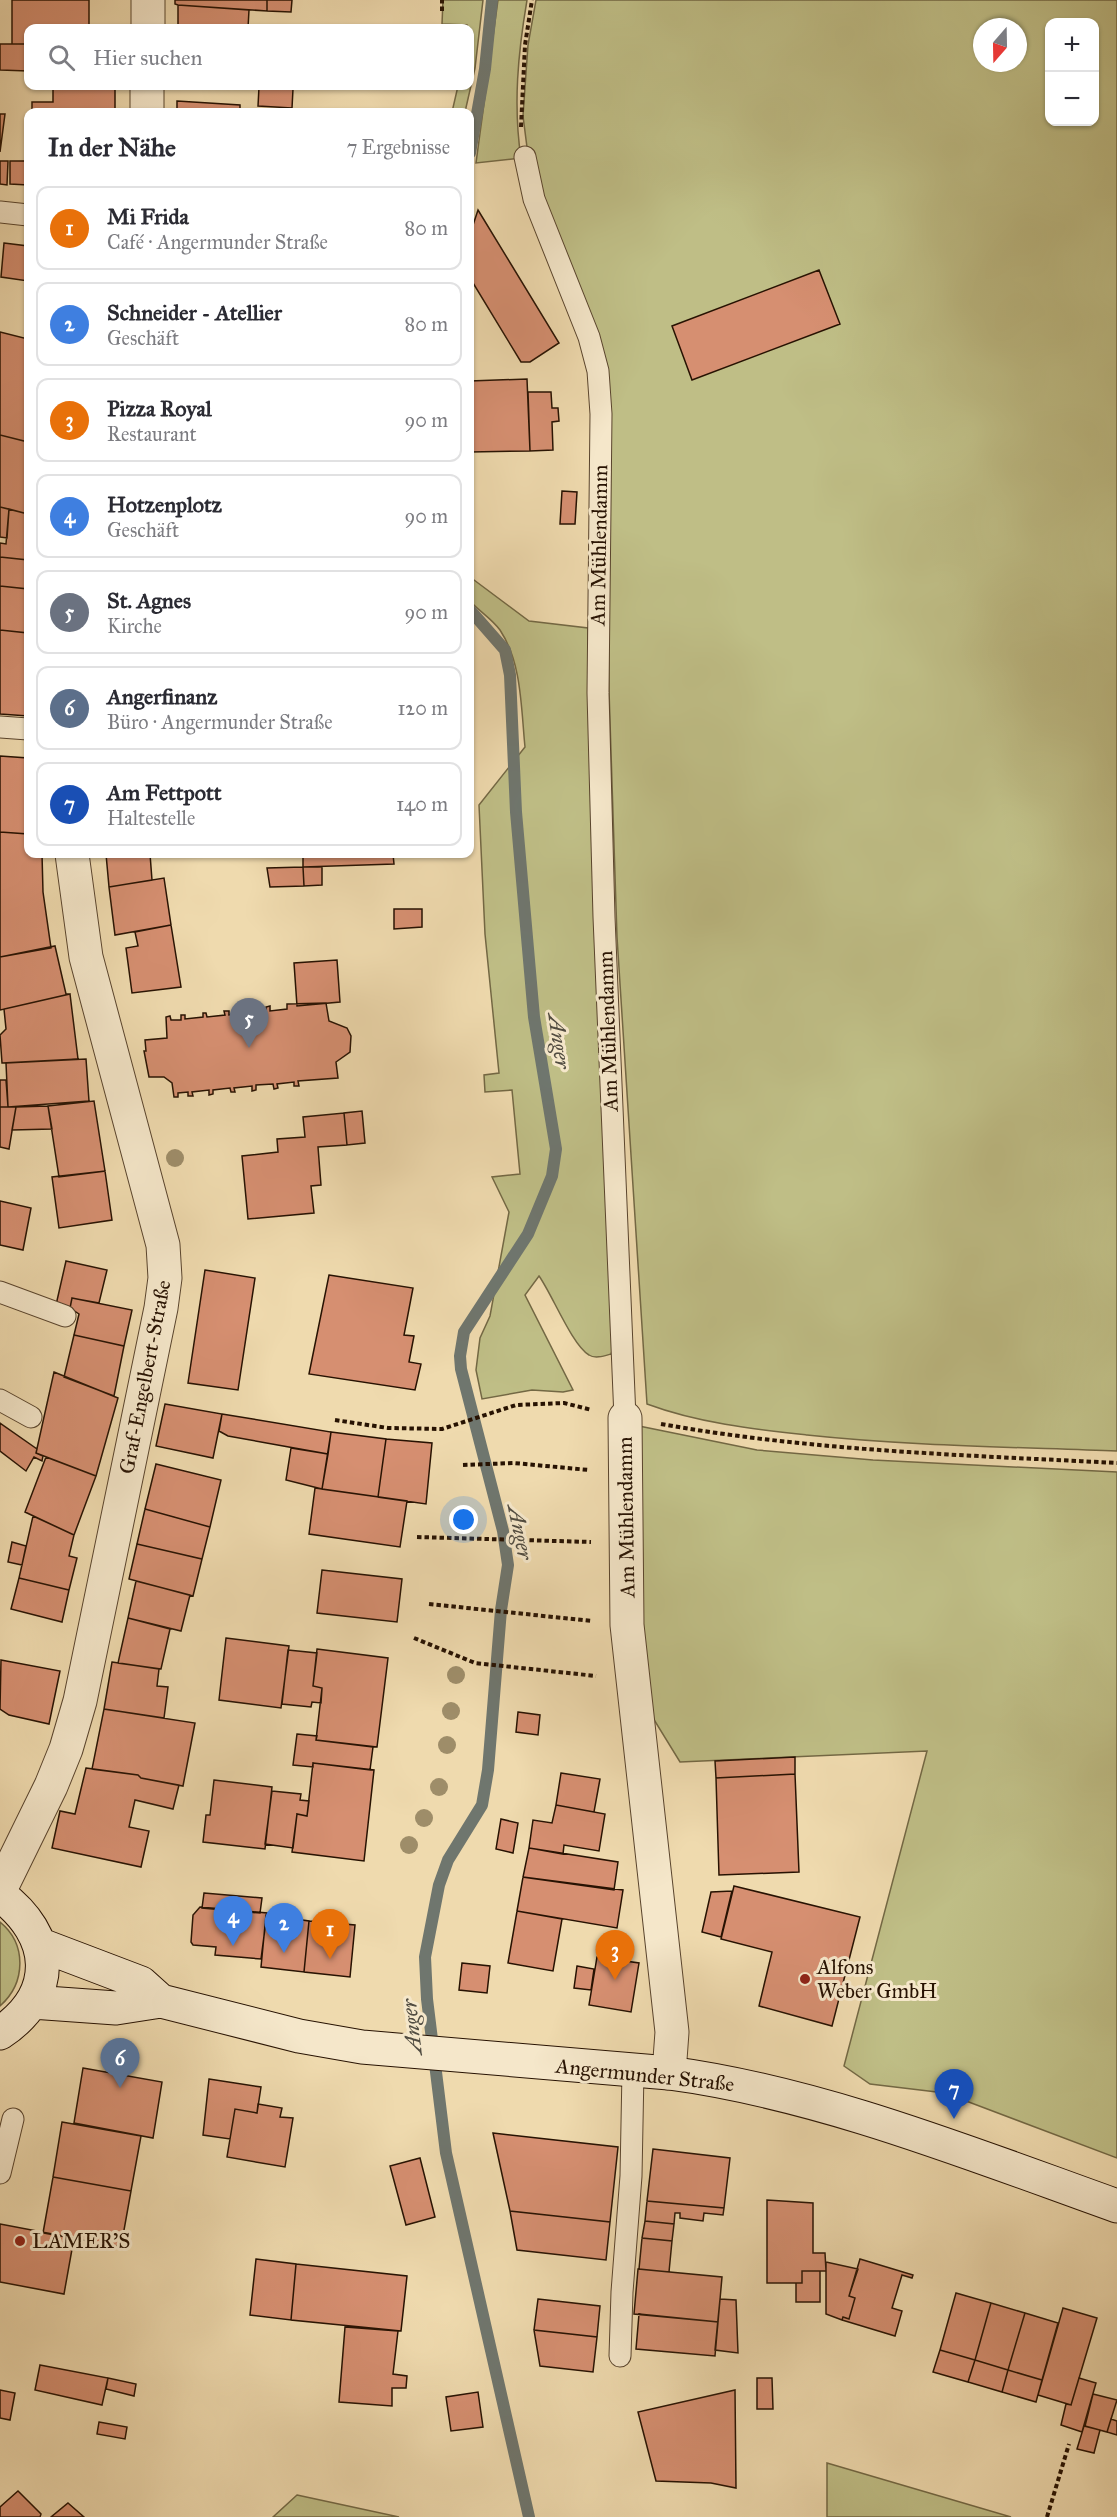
<!DOCTYPE html>
<html lang="de">
<meta charset="utf-8">
<style>
:root{--surface:#fff;--page:#f2f2f3;--text:#2b2b33;--muted:#7c7c81;--line:#e1e1e2;--accent:#d93025}
body{margin:0;font-family:"IM FELL Great Primer",serif;background:var(--page);color:var(--text)}
.controls{position:absolute;right:18px;top:18px;display:grid;overflow:hidden;border-radius:12px;box-shadow:0 2px 4px #0004}
.controls button{width:54px;height:54px;display:grid;place-items:center;padding:0;border:0;border-bottom:2px solid var(--line);background:var(--surface);color:var(--text);font:30px sans-serif}
.compass{position:absolute;left:973px;top:18px;width:54px;height:54px;border-radius:50%;background:var(--surface);box-shadow:0 2px 4px #0004;rotate:200deg}
.you{position:absolute;left:464px;top:1520px;width:21px;height:21px;margin:-15px;border:4px solid #fff;border-radius:50%;background:#1a73e8;box-shadow:0 0 0 9px #1a73e833}
.badge{display:grid;place-items:center;width:39px;height:39px;border-radius:50%;background:var(--accent);color:#fff;font-size:20px;font-weight:700}
.pin{position:absolute;translate:-50% -50px;filter:drop-shadow(0 2px 3px #0008)}
.pin::after{content:'';position:absolute;top:32px;width:21px;height:18px;background:inherit;clip-path:polygon(0 0,100% 0,50% 100%)}
.list{margin:0;padding:0;list-style:none}
h2{display:flex;justify-content:space-between;align-items:center;height:78px;margin:0;padding:0 24px;font-size:26px}
h2 small{font-size:20px;font-weight:400;color:var(--muted)}
.list li{display:grid;grid-template-columns:39px 1fr auto;gap:18px;align-items:center;box-sizing:border-box;height:84px;margin:0 12px 12px;padding:0 12px;border:2px solid var(--line);border-radius:12px}
.list b{display:block;font-size:22px;white-space:nowrap}
.list p{margin:0;font-size:20px;white-space:nowrap;color:var(--muted)}
.list em{font-size:20px;font-style:normal;color:var(--muted)}
.icon{flex:none;width:33px;height:33px;fill:none;stroke:currentColor;stroke-width:2;stroke-linecap:round;stroke-linejoin:round}
.map{position:relative;flex:none;width:1117px;height:2517px;overflow:hidden}
.search{position:absolute;background:var(--surface);box-shadow:0 2px 4px #0004;left:24px;top:24px;width:450px;height:66px;display:flex;align-items:center;gap:15px;box-sizing:border-box;padding:0 21px;border-radius:12px;color:var(--muted);font-size:22px}
.panel{position:absolute;background:var(--surface);box-shadow:0 2px 4px #0004;left:24px;top:108px;width:450px;height:750px;border-radius:12px}
.map>svg:first-child{display:block}
.green{fill:#bfbe86;stroke:#736844;stroke-width:1.5;fill-rule:evenodd}
.lines{fill:none;stroke-linecap:round;stroke-linejoin:round}
.stream{stroke:#6f766e;stroke-width:12}
.building{fill:#d68f71;stroke:#271202;stroke-width:1.5}
.service-casing{stroke:#59442d;stroke-width:23}
.minor-casing{stroke:#59442d;stroke-width:35}
.secondary-casing{stroke:#271202;stroke-width:35}
.path{stroke:#271202;stroke-width:4;stroke-dasharray:4.5 3;stroke-linecap:butt}
.service{stroke:#f5e7ca;stroke-width:21}
.minor{stroke:#f5e7ca;stroke-width:33}
.secondary{stroke:#f5e7ca;stroke-width:33}
.tree{fill:#9e8d69}
.poi-dot{fill:#8f2418;stroke:#f5e7ca;stroke-width:2}
.labels{text-anchor:middle;stroke-width:6;stroke-linejoin:round;paint-order:stroke}
.street-label{font-size:21px;fill:#271202;stroke:#f5e7ca}
.poi-label{font-size:21px;fill:#271202;stroke:#f5e7ca;text-anchor:start}
.water-label{font-size:22px;font-style:italic;fill:#514c41;stroke:#f5e7ca}
</style>
<div class="map">
<svg width="1117" height="2517" viewBox="0 0 1117 2517">
<rect width="100%" height="100%" fill="#efdaae"/>
<filter id="stains"><feTurbulence type="fractalNoise" baseFrequency=".00333" numOctaves="4"/><feColorMatrix values="0 0 0 0 .2 0 0 0 0 .09 0 0 0 0 .02 0 0 0 .5 -.17"/></filter>
<radialGradient id="worn" r=".72"><stop offset=".6" stop-color="#630" stop-opacity="0"/><stop offset="1" stop-color="#630" stop-opacity=".3"/></radialGradient>
<path class="green" d="M443,0H483L475,68L465,112H452L458,86H470V28H467V25L442,24Z
M498,0H527C518,53 513,105 521,158L476,163Z
M536,0H1117V1451C1014,1447 910,1446 807,1435C753,1429 698,1423 647,1404L617,937L609,690L608,459L602,372L528,155L523,116L528,45ZM1050,22H1094V122H1050ZM982,27H1018V63H982Z
M470,577L529,621L588,628V689L614,1345L611,1354C604,1356 595,1359 589,1355C572,1345 552,1294 539,1276L525,1295L573,1390L563,1392L532,1390L482,1399L476,1370L480,1338L490,1316L509,1212L492,1177L520,1174L512,1090L485,1092L484,1075L499,1073L485,934L479,805L525,747C521,708 522,663 500,630C492,619 479,611 470,601Z
M639,1426L757,1450L873,1460L1117,1472V2158L945,2093L870,2084L844,2066L927,1751L680,1762L645,1705Z
M0,1922C27,1944 26,1983 0,2006Z
M827,2463L1011,2517H827Z
M297,2495L399,2517H273Z"/>
<g class="lines">
<path class="stream" d="M470,153L485,69L492,0
M470,610L505,650L510,675L516,812L534,1017L556,1149L552,1176L528,1234L464,1332L460,1356L461,1369L503,1531L508,1565L501,1610L488,1770L482,1805L448,1860L439,1885L425,1957L427,1999L446,2153L529,2517"/>
</g>
<path class="building" d="M12,0H89V28H28V44H12Z
M175,0H267V11L178,5L175,4Z
M267,0H292L291,12L267,11Z
M178,5L249,10L248,28H178Z
M0,44H28V71L0,70Z
M53,86H115V112H32V102H53Z
M259,87L293,89L292,108L258,106Z
M177,101L240,105V112H177Z
M0,114H5L0,152Z
M0,161H8L7,185L0,184Z
M10,161H28V185L10,184Z
M478,210L559,343L530,362H521L470,278V234Z
M4,243L28,246V281L1,277Z
M819,270L840,324L692,380L672,326Z
M0,332L28,339L25,366L28,367V442L0,435Z
M527,379L530,451L470,452V381Z
M528,392H551L552,408H558L559,421L552,422L553,450L530,451Z
M0,435L28,442V514L0,507Z
M562,491L577,492L575,524H560Z
M0,507L9,509L7,538L0,537Z
M9,509L28,514V560L0,557V543L6,544Z
M0,557L28,560V589L0,586Z
M0,586L28,589V633L0,630Z
M0,630L28,633V716L0,714Z
M0,756L28,758V834L0,832Z
M0,832L28,834V854H42L43,892L51,948L0,957Z
M106,854H150L152,880L109,887Z
M303,854H393L394,864L303,867Z
M303,867L304,886L270,887L267,868Z
M303,867H322V885L304,886Z
M164,878L171,925L115,935L109,887Z
M394,909H422V927L394,929Z
M171,925L181,987L132,993L126,948L138,946L135,932Z
M55,946L66,994H70L0,1010V957Z
M337,960L340,1002L297,1006L294,963Z
M70,994L78,1059L2,1063L0,1035L6,1029L4,1009Z
M326,1003L329,1021L347,1028L351,1036L350,1052L336,1062L338,1078L298,1081L299,1086H294V1082L277,1084L278,1088L274,1089L273,1084L256,1085V1090L252,1091V1086L234,1088L235,1092H231L230,1088L213,1090V1094L209,1095V1090L192,1092L193,1096H188V1092L178,1093V1097H174L172,1083L164,1077H149L144,1051H146L145,1040L167,1038L166,1017L170,1016L171,1020H181V1015H185V1019L203,1017V1013H206L207,1017L225,1015L224,1011H229V1015L245,1013V1009H249V1013L266,1011V1007L270,1006V1011L287,1009V1004Z
M86,1059L89,1101L8,1107L6,1063Z
M0,1080H6L8,1107H0Z
M94,1101L105,1171L59,1177L48,1106Z
M48,1106L52,1129L12,1130L16,1107Z
M0,1107H16L9,1149L0,1147Z
M362,1111L365,1143L347,1145L344,1113Z
M344,1113L347,1145L318,1147L321,1185L311,1186L314,1213L248,1219L242,1156L278,1152L277,1139L305,1137L303,1117Z
M105,1171L112,1220L59,1228L52,1177Z
M0,1201L31,1208L23,1250L0,1245Z
M66,1261L107,1270L99,1303L72,1298L70,1308L56,1305Z
M205,1270L255,1278L238,1390L188,1383Z
M329,1275L413,1288L404,1335L414,1336L409,1362L421,1364L415,1390L309,1374Z
M72,1298L132,1310L124,1346L74,1335L79,1314L70,1308Z
M74,1335L124,1346L114,1396L64,1377Z
M54,1372L118,1398L96,1476L36,1453Z
M165,1404L222,1414L213,1458L156,1446Z
M222,1414L331,1432L328,1454L228,1436L219,1431Z
M0,1423L37,1449L36,1453L43,1456L42,1461L34,1457L26,1471L0,1451Z
M331,1432L386,1439L378,1497L322,1489Z
M386,1439L432,1443L426,1504L378,1497Z
M291,1448L328,1454L322,1489L286,1480Z
M46,1457L96,1476L74,1535L25,1512Z
M156,1464L221,1480L210,1527L145,1509Z
M315,1488L407,1501L400,1547L309,1534Z
M145,1509L210,1527L202,1559L137,1544Z
M33,1516L74,1535L69,1556L77,1558L69,1590L19,1578Z
M12,1542L26,1546L22,1565L8,1562Z
M137,1544L202,1559L193,1596L129,1579Z
M322,1570L402,1579L397,1622L317,1613Z
M19,1578L69,1590L62,1622L11,1609Z
M136,1581L190,1595L181,1631L128,1618Z
M128,1618L170,1629L161,1669L118,1663Z
M226,1638L289,1646L281,1708L219,1700Z
M317,1649L388,1658L377,1747L316,1740L322,1688L313,1686Z
M288,1650L317,1653L313,1686L322,1688L321,1703L312,1702L311,1707L282,1704Z
M1,1660L60,1671L49,1724L9,1715L0,1709Z
M112,1662L159,1669L157,1686L168,1687L164,1718L104,1709Z
M104,1709L195,1723L183,1786L141,1778L138,1775L92,1769Z
M518,1712L540,1715L538,1735L516,1732Z
M297,1734L317,1736L316,1740L373,1747L370,1770L313,1763V1767L293,1765Z
M795,1757V1774L716,1778L715,1761Z
M313,1763L374,1770L364,1861L292,1852L297,1814L307,1816Z
M86,1768L138,1775L141,1778L179,1785L173,1809L135,1800L129,1827L149,1831L141,1867L52,1848L60,1811L75,1814Z
M561,1773L600,1779L594,1812L556,1805Z
M795,1774L799,1872L719,1875L716,1778Z
M214,1780L272,1787L265,1849L203,1842L206,1815H210Z
M272,1791L301,1794L300,1800L309,1801L307,1816L297,1814L293,1848L265,1844Z
M556,1805L605,1814L599,1851L564,1845L563,1854L529,1848L533,1820L552,1823Z
M501,1819L518,1823L513,1853L496,1849Z
M529,1848L618,1862L614,1890L523,1877Z
M523,1877L623,1890L617,1928L517,1911Z
M734,1886L860,1917L832,2026L759,2006L772,1952L721,1939Z
M732,1891L721,1937L702,1932L711,1892Z
M204,1893L262,1898L260,1913L202,1908Z
M200,1907L267,1913L261,1959L215,1955L216,1947L193,1945L191,1942L193,1915Z
M517,1911L562,1919L553,1971L508,1963Z
M266,1915L309,1921L304,1972L261,1967Z
M309,1921L355,1925L350,1977L304,1972Z
M597,1957L639,1963L631,2012L589,2005Z
M462,1963L490,1966L487,1993L459,1990Z
M577,1966L594,1969L591,1990L574,1988Z
M83,2068L162,2082L153,2138L74,2123Z
M209,2079L261,2087L257,2113L235,2109L230,2139L203,2135Z
M258,2104L282,2108L280,2117L293,2118L285,2167L227,2157L235,2109L257,2113Z
M62,2122L141,2136L131,2191L53,2177Z
M493,2133L618,2147L610,2222L510,2211Z
M653,2149L730,2158L724,2208L647,2201Z
M420,2158L435,2217L406,2225L390,2166Z
M53,2177L131,2191L121,2247L43,2233Z
M767,2200L813,2203V2253H825L826,2271H802V2283H767Z
M647,2201L724,2208L723,2215L704,2213L703,2221L680,2218V2213H675L674,2224L645,2221Z
M510,2211L610,2222L606,2260L517,2250Z
M645,2221L674,2224L672,2241L642,2238Z
M0,2224L74,2238L64,2294L0,2282Z
M642,2238L672,2241L669,2272L639,2269Z
M256,2259L296,2264L291,2320L250,2315Z
M860,2259L913,2275L912,2278L902,2275L892,2308L902,2311L895,2336L842,2320L843,2317L849,2319L855,2298L849,2296Z
M826,2262L858,2269L849,2296L855,2298L849,2319L843,2317L842,2320L826,2314Z
M296,2264L407,2276L401,2331L291,2320Z
M638,2269L722,2277L718,2322L634,2314Z
M802,2271H820V2302H796V2283H802Z
M956,2293L991,2303L975,2360L940,2350Z
M538,2299L600,2306L597,2337L534,2330Z
M720,2299L736,2300L738,2353L715,2350Z
M991,2303L1025,2313L1008,2370L975,2360Z
M1063,2308L1097,2318L1071,2405L1038,2395Z
M1025,2313L1058,2323L1042,2380L1008,2370Z
M639,2314L718,2322L715,2356L636,2349Z
M345,2327L398,2331L393,2374L407,2376L406,2388H392V2406L339,2402Z
M534,2330L597,2337L593,2372L540,2366Z
M940,2350L975,2360L968,2382L933,2372Z
M975,2360L1008,2370L1002,2392L968,2382Z
M40,2365L108,2378L102,2405L35,2390Z
M1008,2370L1042,2380L1036,2402L1002,2392Z
M108,2378L136,2384L134,2396L106,2389Z
M757,2378H772L773,2409H757Z
M1079,2378L1096,2383L1082,2432L1061,2425L1066,2404L1071,2405Z
M0,2390L15,2393L10,2420L0,2418Z
M735,2390L736,2488L711,2483L656,2481L638,2412Z
M478,2392L483,2427L451,2431L446,2397Z
M1093,2394L1117,2400L1107,2432L1085,2426Z
M1111,2419L1117,2421V2435L1107,2432Z
M99,2422L127,2427L125,2439L97,2434Z
M1084,2426L1100,2430L1094,2453L1077,2449Z
M18,2491L41,2514L40,2517H0V2507Z
M68,2503L84,2517H51Z"/>
<g class="lines">
<defs>
<path id="service" d="M525,157L534,199L589,337L598,371L601,414L598,693L604,917L625,1418
M0,212L28,215
M0,727L28,729
M0,1292L65,1316
M0,1400L31,1417
M0,2173L13,2119
M620,2356L622,2292L631,2176L633,2071"/>
<path id="minor" d="M148,28V0
M147,112V86
M625,1418L627,1625L672,2032L669,2073
M0,1890L51,1786L66,1749L80,1701L161,1308L165,1278L163,1245L86,957L72,854"/>
<path id="secondary" d="M0,1895C54,1935 59,1994 0,2033
M41,1945L141,1983L161,2001
M32,2002L116,2008L161,2001L299,2036L362,2047L669,2073C820,2093 974,2155 1117,2206"/>
</defs>
<use href="#service" class="service-casing"/>
<use href="#minor" class="minor-casing"/>
<use href="#secondary" class="secondary-casing"/>
<path class="path" d="M442,11V0
M521,127L525,45L532,0
M335,1420L388,1428L442,1429L516,1405L564,1403L592,1410
M661,1424C812,1451 964,1455 1117,1463
M463,1465L514,1463L589,1470
M417,1537L591,1542
M429,1604L592,1621
M414,1638L475,1663L596,1676
M1047,2517L1069,2444"/>
<use href="#service" class="service"/>
<use href="#minor" class="minor"/>
<use href="#secondary" class="secondary"/>
</g>
<g class="tree">
<circle cx="175" cy="1158" r="9"/>
<circle cx="456" cy="1675" r="9"/>
<circle cx="451" cy="1711" r="9"/>
<circle cx="447" cy="1745" r="9"/>
<circle cx="439" cy="1787" r="9"/>
<circle cx="424" cy="1818" r="9"/>
<circle cx="409" cy="1845" r="9"/>
</g>
<g class="poi-dot">
<circle cx="805" cy="1979" r="6"/>
<circle cx="20" cy="2241" r="6"/>
</g>
<g class="labels">
<g class="street-label">
<text transform="translate(599 545) rotate(-89)" y="7">Am Mühlendamm</text>
<text transform="translate(608 1031) rotate(-92)" y="7">Am Mühlendamm</text>
<text transform="translate(145 1377) rotate(-79)" y="7">Graf-Engelbert-Straße</text>
<text transform="translate(626 1517) rotate(-91)" y="7">Am Mühlendamm</text>
<text transform="translate(645 2075) rotate(6)" y="7">Angermunder Straße</text>
</g>
<g class="poi-label">
<text x="817" y="1974">Alfons<tspan x="817" dy="24">Weber GmbH</tspan></text>
<text x="32" y="2248">LAMER'S</text>
</g>
<g class="water-label">
<text transform="translate(560 1041) rotate(82)" y="8">Anger</text>
<text transform="translate(521 1532) rotate(79)" y="8">Anger</text>
<text transform="translate(411 2027) rotate(-96)" y="8">Anger</text>
</g>
</g>
<rect width="100%" height="100%" filter="url(#stains)"/>
<rect width="100%" height="100%" fill="url(#worn)"/>
</svg>
<div class="controls">
<button>+</button>
<button>−</button>
</div>
<svg class="compass" viewBox="-18 -18 36 36"><path d="M0-13l5 13h-10z" fill="#e53935"/><path d="M0 13l5-13h-10z" fill="#7c7c81"/></svg>
<div class="you"></div>
<div class="pin badge" style="left:330px;top:1959px;background:#e8710a">1</div>
<div class="pin badge" style="left:284px;top:1953px;background:#3f7fe0">2</div>
<div class="pin badge" style="left:615px;top:1980px;background:#e8710a">3</div>
<div class="pin badge" style="left:233px;top:1946px;background:#3f7fe0">4</div>
<div class="pin badge" style="left:249px;top:1048px;background:#6b7280">5</div>
<div class="pin badge" style="left:120px;top:2088px;background:#5c6f8a">6</div>
<div class="pin badge" style="left:954px;top:2119px;background:#1a4fb4">7</div>
<div class="search"><svg class="icon" aria-label="search" viewBox="0 0 24 24"><circle cx="10" cy="10" r="6"/><path d="M15 15l6 6"/></svg>Hier suchen</div>
<section class="panel">
<h2>In der Nähe<small>7 Ergebnisse</small></h2>
<ul class="list">
<li><span class="badge" style="background:#e8710a">1</span><div><b>Mi Frida</b><p>Café · Angermunder Straße</p></div><em>80 m</em></li>
<li><span class="badge" style="background:#3f7fe0">2</span><div><b>Schneider - Atellier</b><p>Geschäft</p></div><em>80 m</em></li>
<li><span class="badge" style="background:#e8710a">3</span><div><b>Pizza Royal</b><p>Restaurant</p></div><em>90 m</em></li>
<li><span class="badge" style="background:#3f7fe0">4</span><div><b>Hotzenplotz</b><p>Geschäft</p></div><em>90 m</em></li>
<li><span class="badge" style="background:#6b7280">5</span><div><b>St. Agnes</b><p>Kirche</p></div><em>90 m</em></li>
<li><span class="badge" style="background:#5c6f8a">6</span><div><b>Angerfinanz</b><p>Büro · Angermunder Straße</p></div><em>120 m</em></li>
<li><span class="badge" style="background:#1a4fb4">7</span><div><b>Am Fettpott</b><p>Haltestelle</p></div><em>140 m</em></li>
</ul>
</section>
</div>
